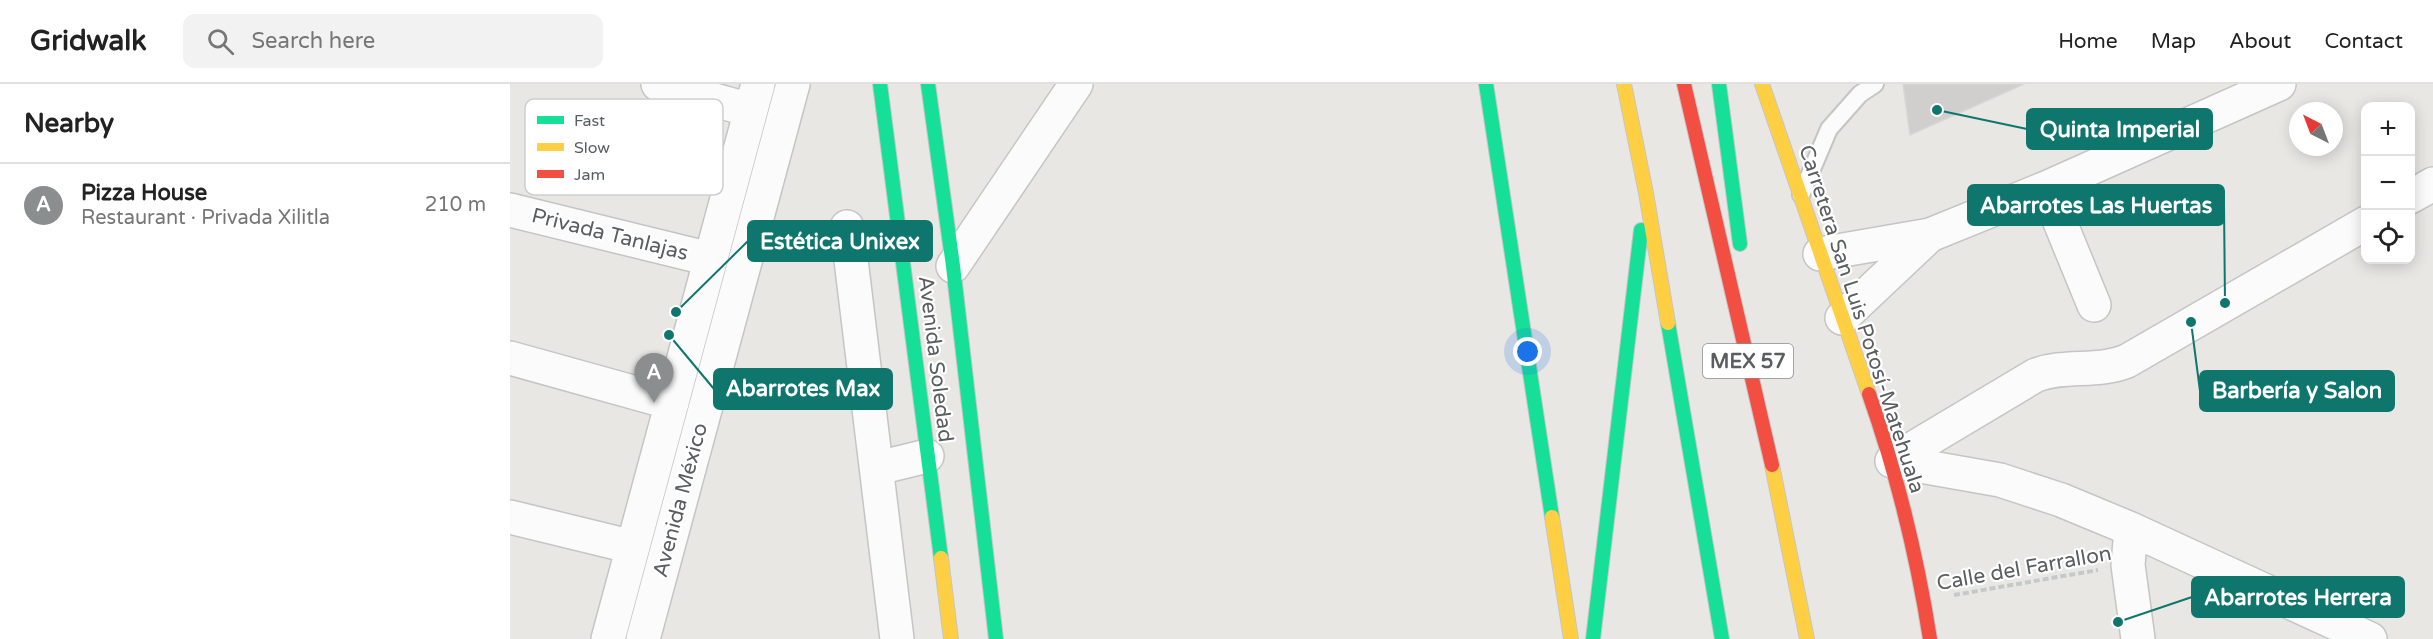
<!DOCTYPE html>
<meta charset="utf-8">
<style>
:root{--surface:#fff;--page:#f2f2f2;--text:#222;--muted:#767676;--line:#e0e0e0;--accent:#8b8e8f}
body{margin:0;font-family:"Varela Round",sans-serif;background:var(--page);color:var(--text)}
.controls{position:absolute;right:18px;top:18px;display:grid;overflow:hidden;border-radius:12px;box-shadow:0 3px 15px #0003}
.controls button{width:54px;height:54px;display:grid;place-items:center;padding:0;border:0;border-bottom:2px solid var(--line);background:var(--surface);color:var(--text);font:30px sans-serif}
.compass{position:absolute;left:1779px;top:18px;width:54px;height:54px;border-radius:50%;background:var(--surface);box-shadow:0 3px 15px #0003;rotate:318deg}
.you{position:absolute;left:1018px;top:268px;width:21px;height:21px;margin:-15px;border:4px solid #fff;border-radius:50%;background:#1a73e8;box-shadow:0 0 0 9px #1a73e833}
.badge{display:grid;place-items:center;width:39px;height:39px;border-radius:50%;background:var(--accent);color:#fff;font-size:20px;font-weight:700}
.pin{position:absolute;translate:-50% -50px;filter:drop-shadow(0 2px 3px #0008)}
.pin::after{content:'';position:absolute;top:32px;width:21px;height:18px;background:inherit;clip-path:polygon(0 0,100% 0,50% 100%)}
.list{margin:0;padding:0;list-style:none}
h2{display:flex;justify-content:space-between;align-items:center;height:78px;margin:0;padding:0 24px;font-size:26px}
h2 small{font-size:20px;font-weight:400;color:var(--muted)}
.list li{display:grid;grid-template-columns:39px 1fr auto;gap:18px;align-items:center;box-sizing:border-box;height:84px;padding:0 24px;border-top:2px solid var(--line)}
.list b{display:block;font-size:22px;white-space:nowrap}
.list p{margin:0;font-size:20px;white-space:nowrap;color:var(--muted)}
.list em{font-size:20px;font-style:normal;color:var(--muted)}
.icon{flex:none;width:33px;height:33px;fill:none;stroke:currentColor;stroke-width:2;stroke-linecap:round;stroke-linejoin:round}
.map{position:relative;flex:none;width:1923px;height:555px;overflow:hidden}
header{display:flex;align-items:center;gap:36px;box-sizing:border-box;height:84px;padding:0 30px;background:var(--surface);border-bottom:2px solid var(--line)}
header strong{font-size:28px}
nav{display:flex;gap:33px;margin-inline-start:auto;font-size:21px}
.search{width:420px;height:54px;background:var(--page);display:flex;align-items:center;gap:15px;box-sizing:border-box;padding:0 21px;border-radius:12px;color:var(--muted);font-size:22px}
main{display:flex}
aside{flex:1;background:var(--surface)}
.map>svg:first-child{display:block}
.building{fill:#d0cfcd;stroke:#d8d6d3;stroke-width:1.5}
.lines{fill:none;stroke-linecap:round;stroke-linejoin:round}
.lane-casing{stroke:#c4c5c5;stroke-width:20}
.street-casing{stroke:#c4c5c5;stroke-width:36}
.fast-casing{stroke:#c5c6c6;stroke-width:16}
.slow-casing{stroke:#c5c6c6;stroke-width:16}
.jam-casing{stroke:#c5c6c6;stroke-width:16}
.path{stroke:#c5cac7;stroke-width:4;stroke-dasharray:6 3;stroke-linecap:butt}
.lane{stroke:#fcfbfb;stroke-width:16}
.street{stroke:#fcfbfb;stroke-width:33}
.fast{stroke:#16e098;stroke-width:14}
.slow{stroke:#ffcf43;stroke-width:14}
.jam{stroke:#f24e42;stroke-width:14}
.labels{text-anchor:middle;stroke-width:4.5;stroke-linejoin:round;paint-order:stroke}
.shield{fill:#fff;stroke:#8b8e90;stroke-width:1.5}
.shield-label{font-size:20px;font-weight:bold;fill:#595e61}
.street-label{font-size:21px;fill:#595e61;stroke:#fff}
.key{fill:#fff;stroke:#cdcfd0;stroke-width:1.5}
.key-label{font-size:16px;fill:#595e61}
.leader{fill:none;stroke:#0f766e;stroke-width:2}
.callout-dot{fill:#0f766e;stroke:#fff;stroke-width:2}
.callout{fill:#0f766e;stroke:#0f766e;stroke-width:2}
.callout-label{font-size:22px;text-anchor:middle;font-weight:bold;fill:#fff}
</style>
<header>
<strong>Gridwalk</strong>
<div class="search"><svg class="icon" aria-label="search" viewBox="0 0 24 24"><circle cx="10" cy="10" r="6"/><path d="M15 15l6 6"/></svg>Search here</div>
<nav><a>Home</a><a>Map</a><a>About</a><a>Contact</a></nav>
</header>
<main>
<aside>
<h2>Nearby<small></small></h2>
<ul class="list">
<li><span class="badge">A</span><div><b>Pizza House</b><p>Restaurant · Privada Xilitla</p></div><em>210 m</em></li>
</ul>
</aside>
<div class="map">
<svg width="1923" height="555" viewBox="0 0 1923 555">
<rect width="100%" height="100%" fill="#e9e7e4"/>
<path class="building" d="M1393,0H1514L1400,51Z"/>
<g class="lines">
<defs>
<path id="lane" d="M1291,111L1319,45L1350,10L1365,0"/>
<path id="street" d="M148,0L240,26
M1536,104L1584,221
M1900,113L1923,100
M0,126L200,175
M337,143L387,555
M1310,170L1420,151L1536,104L1769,0
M443,182L566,0
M1332,234L1420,151
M0,274L162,319
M1382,377L1526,291C1555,280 1588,289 1617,277L1856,139
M1382,377L1490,396L1551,416L1621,445L1860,555
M368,384L417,372
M0,433L123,463
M1621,445L1618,481L1628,555
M98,555L248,0
M133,555L283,0"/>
<path id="fast" d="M370,0L431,474
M418,0L443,182L486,555
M976,0L1042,433
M1209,0L1230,160
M1158,239L1212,555
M1083,555L1131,146"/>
<path id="slow" d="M1114,0L1136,109L1158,239
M1252,0L1359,310
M1262,381L1297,555
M1042,433L1061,555
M431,474L441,555"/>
<path id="jam" d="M1174,0L1262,381
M1359,310C1387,390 1407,472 1420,555"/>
</defs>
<use href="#lane" class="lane-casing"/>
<use href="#street" class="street-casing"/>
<use href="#fast" class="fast-casing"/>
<use href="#slow" class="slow-casing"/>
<use href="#jam" class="jam-casing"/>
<path class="path" d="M1444,511L1588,486"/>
<use href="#lane" class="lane"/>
<use href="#street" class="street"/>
<use href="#fast" class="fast"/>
<use href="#slow" class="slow"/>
<use href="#jam" class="jam"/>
</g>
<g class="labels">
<rect class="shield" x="1193" y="260" width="90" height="34" rx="4.5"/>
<g class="shield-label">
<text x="1238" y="284">MEX 57</text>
</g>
<g class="street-label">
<text transform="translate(100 150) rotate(14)" y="7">Privada Tanlajas</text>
<text transform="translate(1352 235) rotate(72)" y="7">Carretera San Luis Potosí-Matehuala</text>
<text transform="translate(426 275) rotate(83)" y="7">Avenida Soledad</text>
<text transform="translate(170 416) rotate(-75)" y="7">Avenida México</text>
<text transform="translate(1514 484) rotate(-10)" y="7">Calle del Farrallon</text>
</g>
</g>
<rect x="15" y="15" width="198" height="96" rx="9" class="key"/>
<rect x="27" y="32" width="27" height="8" fill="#16e098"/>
<rect x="27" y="59" width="27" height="8" fill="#ffcf43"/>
<rect x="27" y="86" width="27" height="8" fill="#f24e42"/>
<g class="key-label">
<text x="64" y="42">Fast</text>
<text x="64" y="69">Slow</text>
<text x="64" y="96">Jam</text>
</g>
<path class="leader" d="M1427 26L1517 45M1715 219L1714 121M166 228L238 157M159 251L204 305M1681 238L1690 307M1608 538L1682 513"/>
<g class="callout-dot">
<circle cx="1427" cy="26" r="6"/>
<circle cx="1715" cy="219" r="6"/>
<circle cx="166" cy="228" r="6"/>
<circle cx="159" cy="251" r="6"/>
<circle cx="1681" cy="238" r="6"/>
<circle cx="1608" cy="538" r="6"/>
</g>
<g class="callout">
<rect x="1517" y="25" width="185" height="40" rx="6"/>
<rect x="1458" y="101" width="256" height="40" rx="6"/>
<rect x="238" y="137" width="184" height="40" rx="6"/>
<rect x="204" y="285" width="178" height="40" rx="6"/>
<rect x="1690" y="287" width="194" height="40" rx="6"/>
<rect x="1682" y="493" width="212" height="40" rx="6"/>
</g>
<g class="callout-label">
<text x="1610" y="53">Quinta Imperial</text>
<text x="1586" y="129">Abarrotes Las Huertas</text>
<text x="330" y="165">Estética Unixex</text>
<text x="293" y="312">Abarrotes Max</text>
<text x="1787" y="314">Barbería y Salon</text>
<text x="1788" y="521">Abarrotes Herrera</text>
</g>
</svg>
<div class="controls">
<button>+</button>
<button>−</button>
<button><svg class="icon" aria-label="locate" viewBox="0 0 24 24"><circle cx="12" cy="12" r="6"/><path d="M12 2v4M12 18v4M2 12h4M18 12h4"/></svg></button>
</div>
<svg class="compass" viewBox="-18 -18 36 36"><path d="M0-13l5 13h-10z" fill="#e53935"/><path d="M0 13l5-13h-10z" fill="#767676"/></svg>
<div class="you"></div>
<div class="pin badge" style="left:144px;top:319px">A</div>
</div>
</main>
